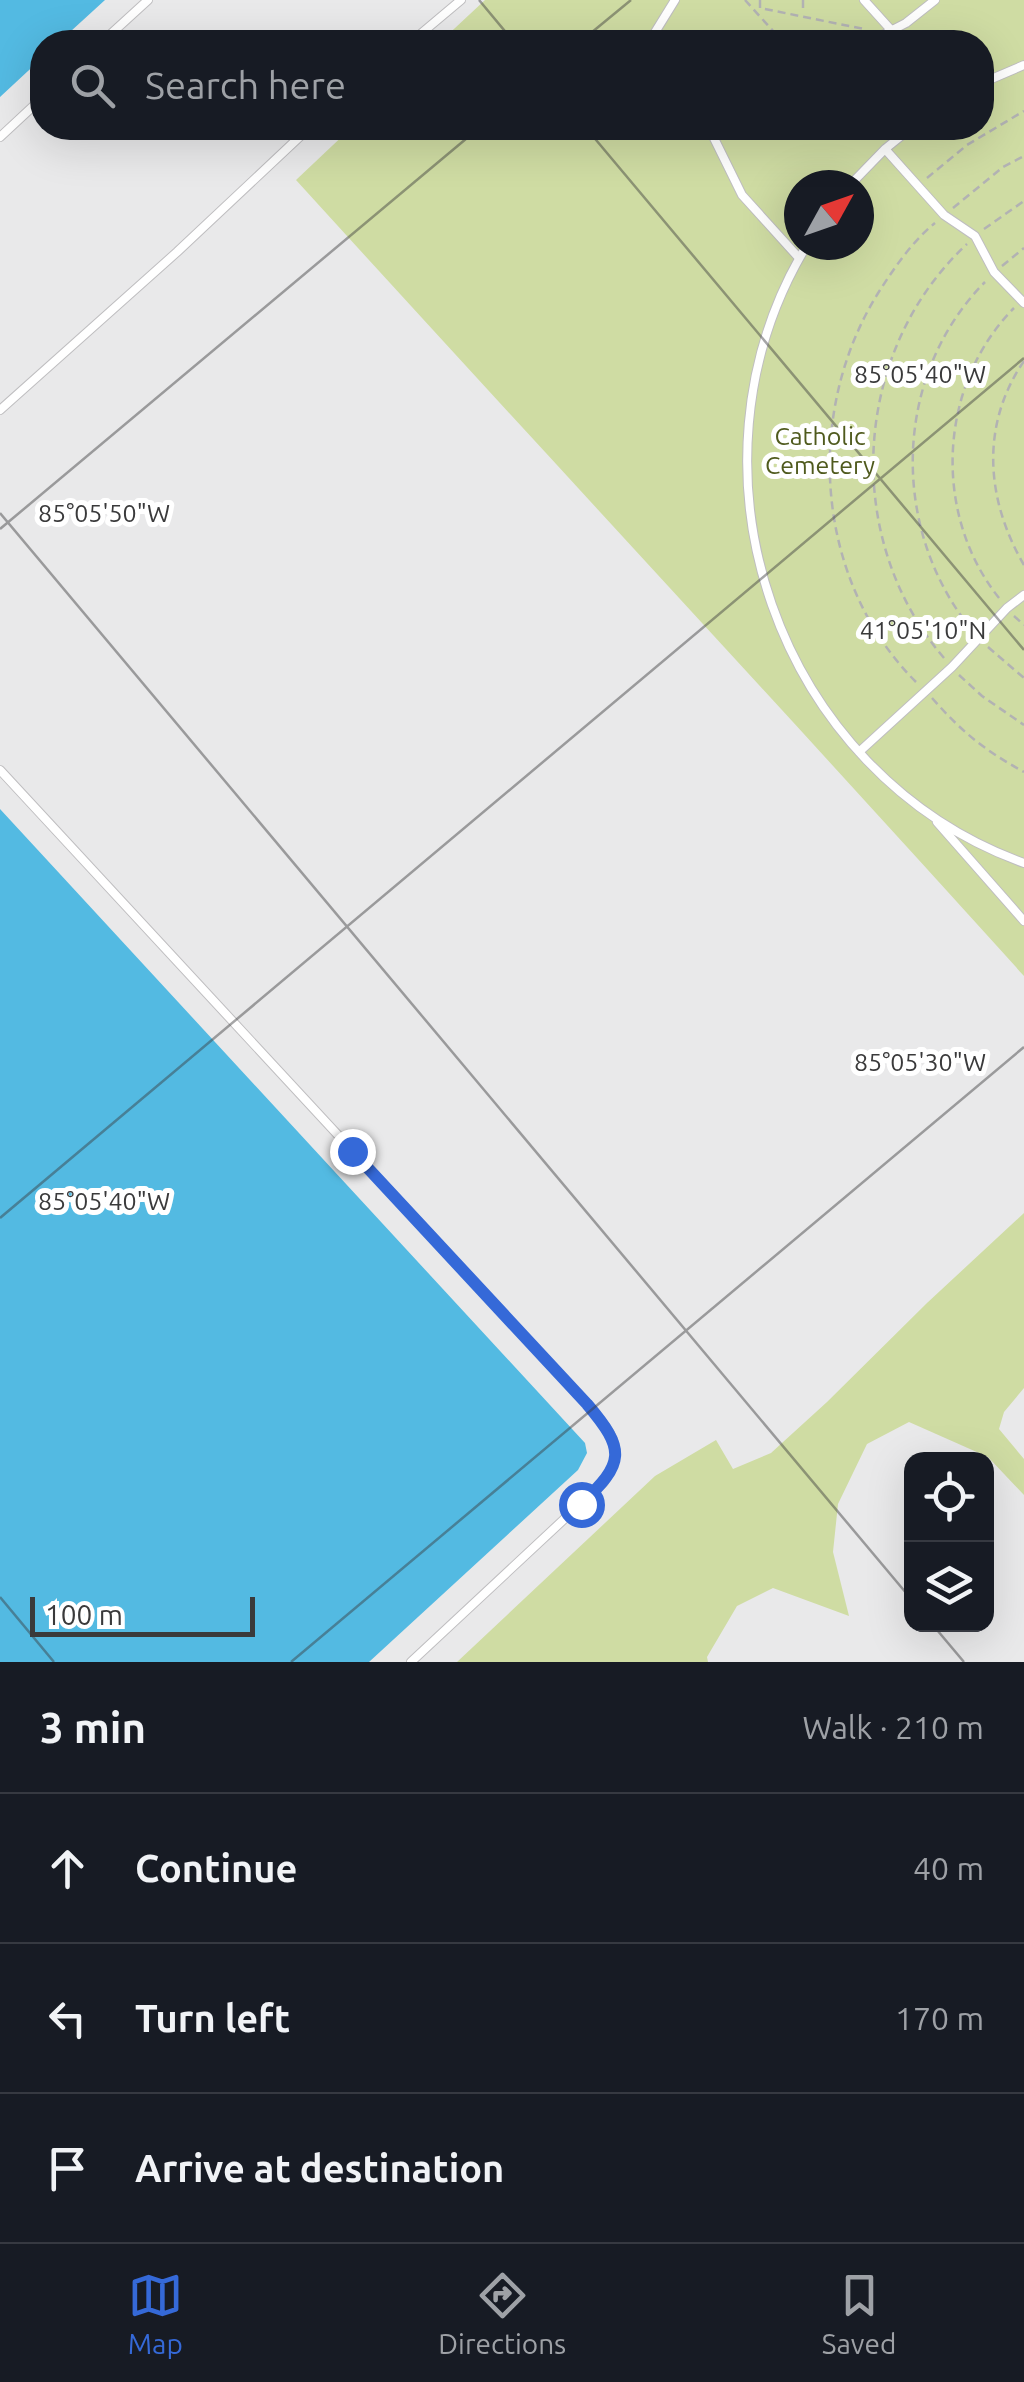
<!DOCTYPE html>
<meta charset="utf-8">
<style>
:root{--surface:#171b24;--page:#242831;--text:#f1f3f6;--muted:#9ea1a6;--line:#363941;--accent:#3569d8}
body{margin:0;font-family:Ubuntu,sans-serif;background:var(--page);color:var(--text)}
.controls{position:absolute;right:30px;bottom:30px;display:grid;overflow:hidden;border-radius:20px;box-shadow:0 10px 40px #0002}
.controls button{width:90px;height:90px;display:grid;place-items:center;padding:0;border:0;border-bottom:2px solid var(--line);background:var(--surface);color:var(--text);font:50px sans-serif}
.compass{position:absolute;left:784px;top:170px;width:90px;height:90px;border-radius:50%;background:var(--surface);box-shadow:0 10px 40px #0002;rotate:50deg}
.scale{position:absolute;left:30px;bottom:25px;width:225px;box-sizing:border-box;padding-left:10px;border:5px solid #3a3a3b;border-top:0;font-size:28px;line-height:35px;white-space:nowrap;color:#3a3a3b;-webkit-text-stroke:8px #fff;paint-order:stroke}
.stop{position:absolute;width:30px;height:30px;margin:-22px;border:8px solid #3569d8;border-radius:50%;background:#fff}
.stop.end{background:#3569d8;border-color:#fff;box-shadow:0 2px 10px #0008}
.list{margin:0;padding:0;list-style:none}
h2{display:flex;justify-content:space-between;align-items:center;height:130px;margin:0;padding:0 40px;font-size:42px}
h2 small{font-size:32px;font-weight:400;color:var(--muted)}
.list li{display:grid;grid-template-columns:65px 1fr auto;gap:30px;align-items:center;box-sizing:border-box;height:150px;padding:0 40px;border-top:2px solid var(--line)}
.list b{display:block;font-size:38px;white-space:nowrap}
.list em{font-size:32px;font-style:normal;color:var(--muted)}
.icon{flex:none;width:55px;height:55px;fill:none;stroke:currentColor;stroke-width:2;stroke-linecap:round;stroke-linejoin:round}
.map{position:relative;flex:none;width:1024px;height:1662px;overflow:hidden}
.search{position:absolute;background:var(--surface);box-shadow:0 10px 40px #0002;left:30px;right:30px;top:30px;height:110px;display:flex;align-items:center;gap:25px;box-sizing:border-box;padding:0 35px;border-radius:40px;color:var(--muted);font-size:38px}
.sheet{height:580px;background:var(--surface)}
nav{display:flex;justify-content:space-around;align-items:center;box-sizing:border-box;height:140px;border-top:2px solid var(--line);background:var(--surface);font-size:28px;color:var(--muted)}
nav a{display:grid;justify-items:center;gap:5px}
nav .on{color:var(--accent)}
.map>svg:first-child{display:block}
.green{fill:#cfdca3;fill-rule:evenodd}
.water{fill:#53bae2}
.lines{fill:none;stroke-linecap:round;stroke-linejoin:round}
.lane-casing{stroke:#bfbec0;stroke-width:10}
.path{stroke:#b2b2b3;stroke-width:2.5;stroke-dasharray:8 5;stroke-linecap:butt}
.lane{stroke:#fff;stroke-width:8}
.route{stroke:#3569d8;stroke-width:12}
.ticks{fill:none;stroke:#3a3a3b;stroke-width:2.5;stroke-opacity:0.45}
.labels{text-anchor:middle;stroke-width:10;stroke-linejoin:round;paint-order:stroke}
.park-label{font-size:25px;fill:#4f5a1d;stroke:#fff}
.ticks-label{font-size:25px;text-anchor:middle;fill:#3a3a3b;stroke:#fff;stroke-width:10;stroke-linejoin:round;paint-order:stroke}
</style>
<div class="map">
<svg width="1024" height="1662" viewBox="0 0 1024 1662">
<rect width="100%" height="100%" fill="#e9e9ea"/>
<path class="green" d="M485,0H1024V976C783,709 538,446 296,180L351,128H982V42H440ZM799,185H859V245H799Z
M1024,1213V1388L1004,1412L999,1429L1024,1459V1495L988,1457L909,1422L867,1444L838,1504L833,1552L849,1616L773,1588L737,1606L707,1657L708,1662H457L655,1476L716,1440L733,1469L771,1453L827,1402L927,1303Z"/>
<path class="water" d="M0,0H105L59,42H42V58L0,97Z
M0,809L585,1443L587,1453L578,1470L369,1662H0Z"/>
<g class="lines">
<defs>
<path id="lane" d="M864,0L892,31
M102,42L148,0
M411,42L461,0
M649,42L675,0
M869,42L906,23L935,0
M982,83L1024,65
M709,128L742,195L799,258
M0,137L42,98
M885,149L944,215L975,236L994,272L1024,303
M850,185L885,149L911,128
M807,245C671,469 777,774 1024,863
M0,410L177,252L309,128
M859,752L952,667L1007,608L1024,595
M0,770L587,1404C611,1432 627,1447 604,1482L411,1662
M937,822L1024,921"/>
</defs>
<use href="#lane" class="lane-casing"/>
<path class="path" d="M745,0L783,42
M760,0V8L864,29
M803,0V13
M927,178L967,145L1024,111
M953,208L1003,167L1024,156
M984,229L1024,201
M1002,266L1024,248
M1024,361C980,425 986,500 1024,565
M999,598C932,514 938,385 1014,308
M1014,616L1024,625
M972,630C890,530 892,376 985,282
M988,647L1024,678
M944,658C841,538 852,351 967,244
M959,675L982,696L1024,725
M916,682C813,579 803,407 882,287C897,264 913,241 935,223
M932,698C962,732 984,750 1024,772"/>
<use href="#lane" class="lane"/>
</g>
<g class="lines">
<path class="route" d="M352,1151L587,1404C626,1450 625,1463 581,1504"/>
</g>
<path class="ticks" d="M479,0L514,42M580,42L631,0M586,128L1024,650M0,513L912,1600M0,529L479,128M0,1218L1024,358M0,1597L54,1662M932,1624L964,1662M291,1662L1024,1047"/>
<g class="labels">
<g class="park-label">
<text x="820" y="445">Catholic<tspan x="820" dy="29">Cemetery</tspan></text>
</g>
</g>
<g class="ticks-label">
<text x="920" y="383">85°05'40"W</text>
<text x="104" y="522">85°05'50"W</text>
<text x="923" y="639">41°05'10"N</text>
<text x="920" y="1071">85°05'30"W</text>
<text x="104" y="1210">85°05'40"W</text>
</g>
</svg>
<div class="controls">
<button><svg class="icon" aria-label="locate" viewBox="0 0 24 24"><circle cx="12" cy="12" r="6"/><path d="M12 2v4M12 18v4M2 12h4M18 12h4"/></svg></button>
<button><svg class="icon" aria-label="layers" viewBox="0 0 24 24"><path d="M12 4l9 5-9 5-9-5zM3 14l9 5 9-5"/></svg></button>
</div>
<svg class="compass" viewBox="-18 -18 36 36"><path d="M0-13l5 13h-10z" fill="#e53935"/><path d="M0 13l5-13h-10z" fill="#9ea1a6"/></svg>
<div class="scale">100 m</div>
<div class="stop" style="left:581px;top:1504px"></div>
<div class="stop end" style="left:352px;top:1151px"></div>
<div class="search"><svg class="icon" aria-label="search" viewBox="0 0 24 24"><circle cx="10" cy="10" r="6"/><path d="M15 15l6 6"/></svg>Search here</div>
</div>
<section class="sheet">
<h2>3 min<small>Walk · 210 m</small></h2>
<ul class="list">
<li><svg class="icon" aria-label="ahead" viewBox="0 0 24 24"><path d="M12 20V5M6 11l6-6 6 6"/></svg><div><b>Continue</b></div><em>40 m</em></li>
<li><svg class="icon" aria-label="left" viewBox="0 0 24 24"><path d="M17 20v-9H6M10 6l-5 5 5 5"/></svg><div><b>Turn left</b></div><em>170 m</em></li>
<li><svg class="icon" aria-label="arrive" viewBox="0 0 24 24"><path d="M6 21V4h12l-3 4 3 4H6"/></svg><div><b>Arrive at destination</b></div></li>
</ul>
</section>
<nav>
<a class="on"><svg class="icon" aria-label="map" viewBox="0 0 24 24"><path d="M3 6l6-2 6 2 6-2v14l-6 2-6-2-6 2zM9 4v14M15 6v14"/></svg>Map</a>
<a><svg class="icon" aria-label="directions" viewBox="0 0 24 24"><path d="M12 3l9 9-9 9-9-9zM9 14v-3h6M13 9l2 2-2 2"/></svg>Directions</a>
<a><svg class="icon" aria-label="saved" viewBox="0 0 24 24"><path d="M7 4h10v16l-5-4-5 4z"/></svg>Saved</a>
</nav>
